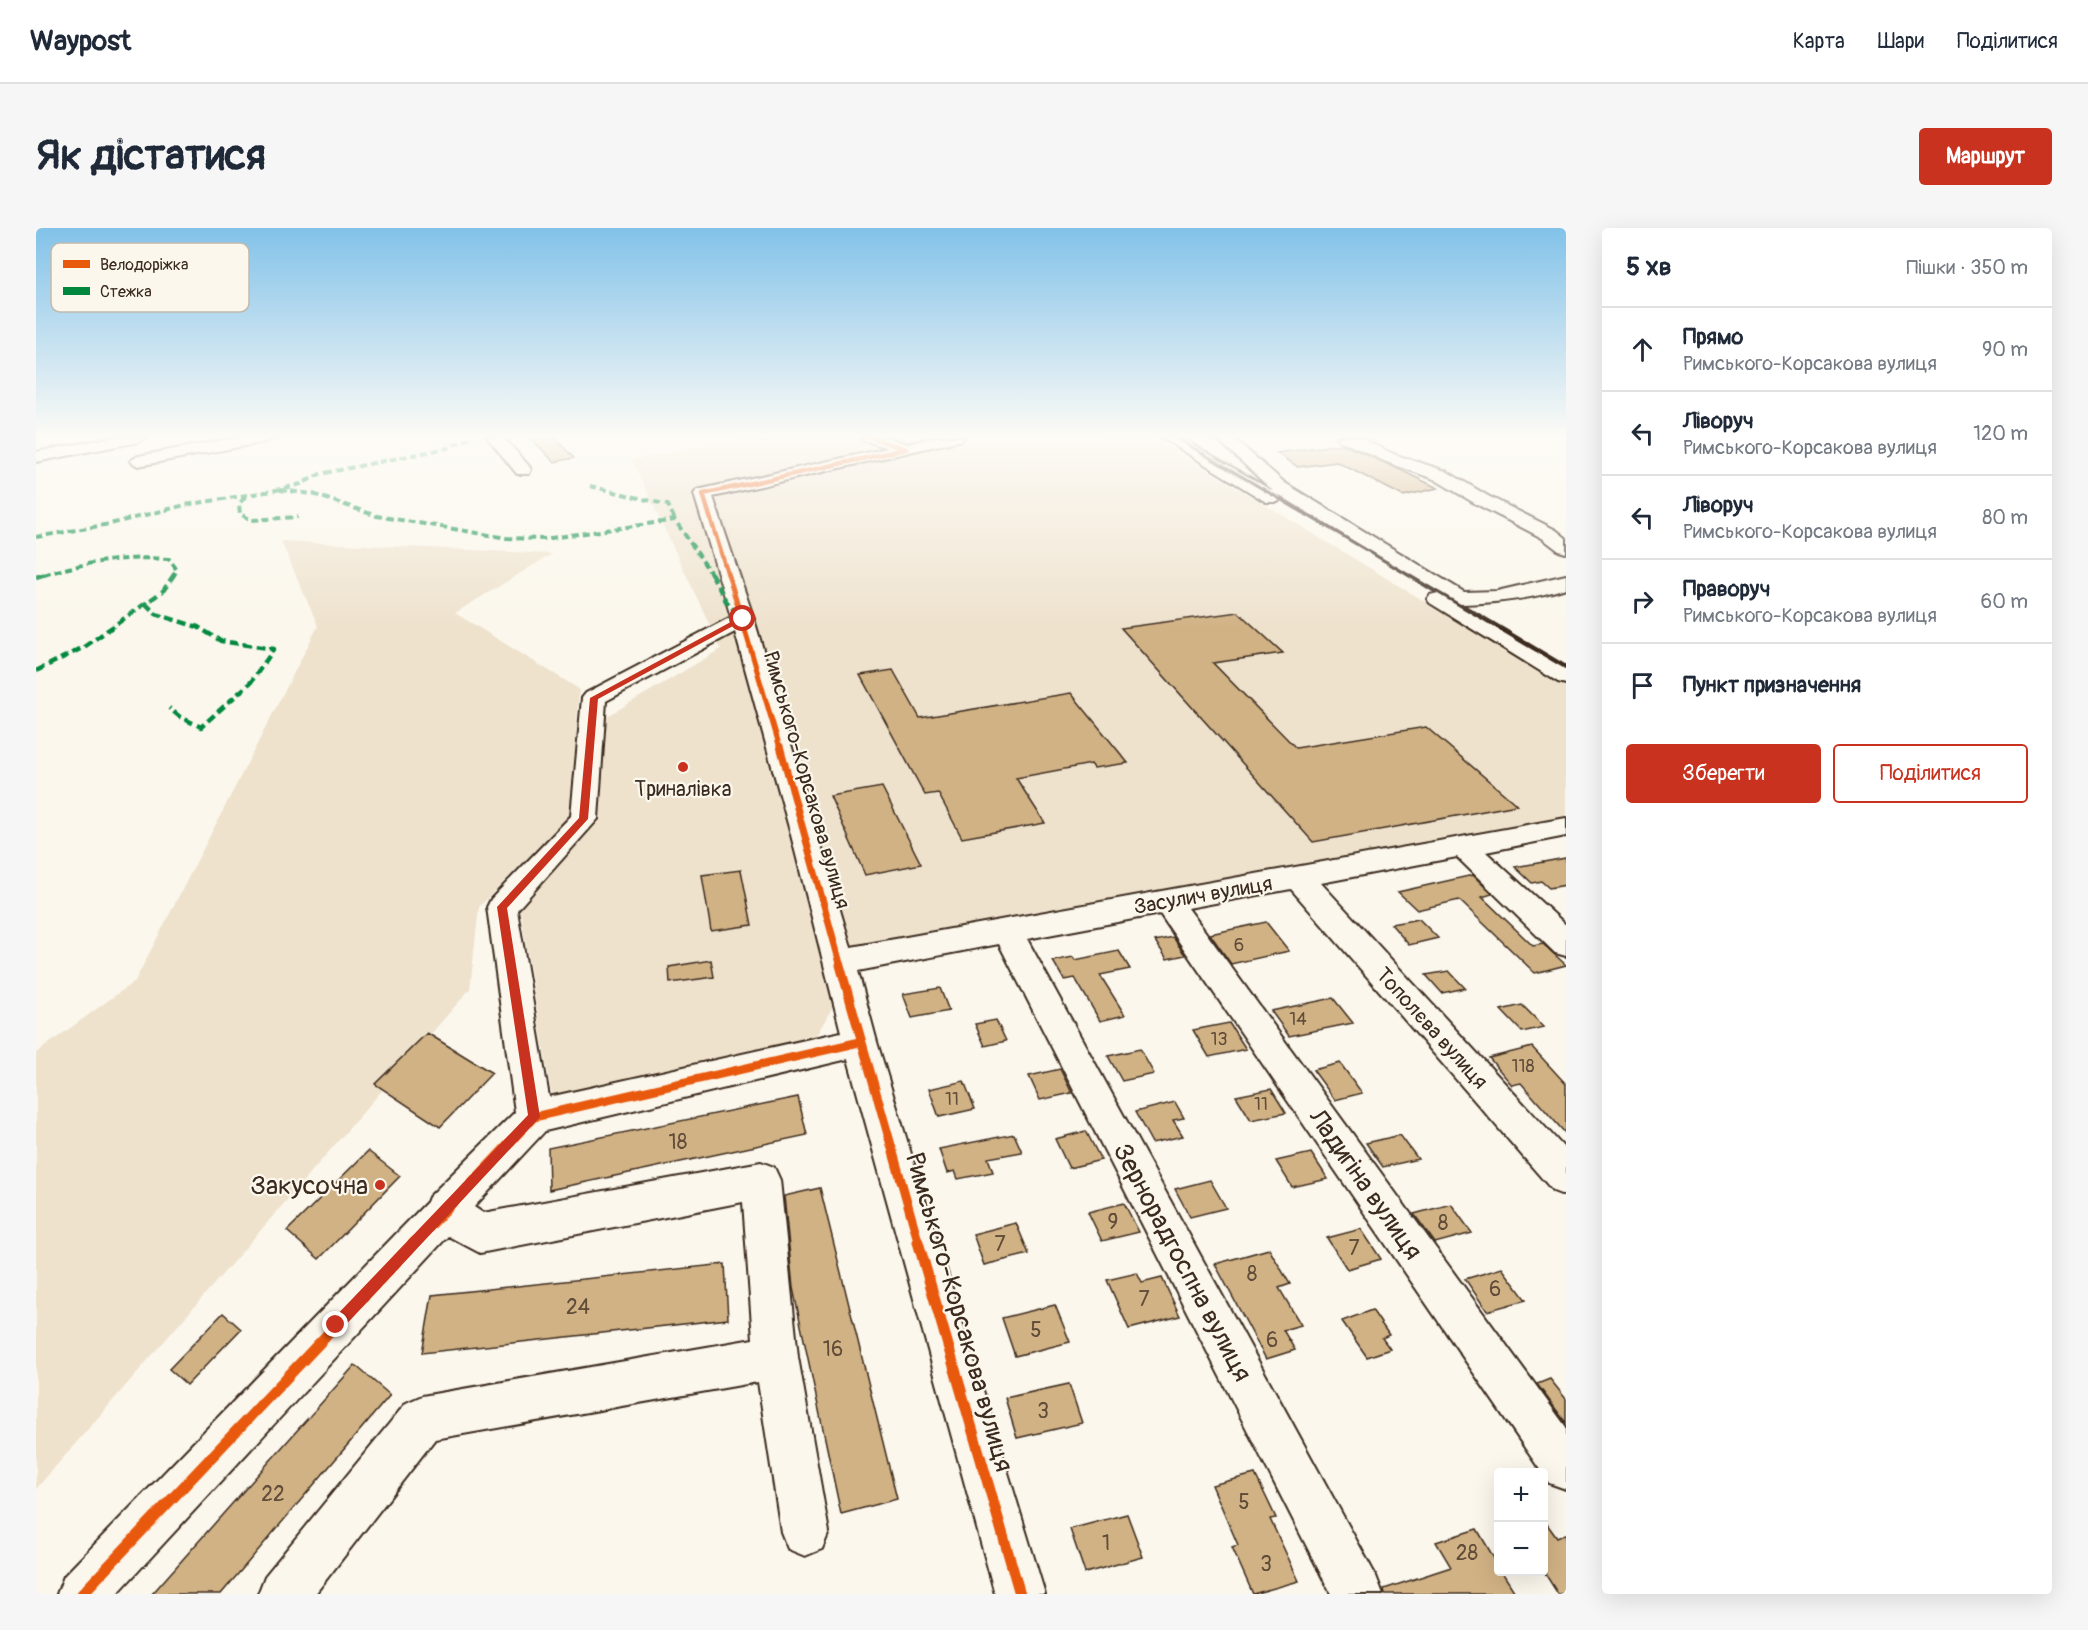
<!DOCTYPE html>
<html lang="uk">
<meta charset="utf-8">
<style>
:root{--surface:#fff;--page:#f6f6f7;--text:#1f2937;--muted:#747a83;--line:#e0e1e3;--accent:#c8321e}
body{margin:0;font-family:Pangolin,sans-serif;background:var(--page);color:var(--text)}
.controls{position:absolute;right:18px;bottom:18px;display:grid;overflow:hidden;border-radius:6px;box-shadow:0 6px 24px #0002}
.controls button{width:54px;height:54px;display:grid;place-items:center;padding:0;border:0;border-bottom:2px solid var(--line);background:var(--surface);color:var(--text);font:30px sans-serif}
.stop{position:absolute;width:18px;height:18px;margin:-14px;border:4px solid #c8321e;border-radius:50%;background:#fff}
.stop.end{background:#c8321e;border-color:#fff;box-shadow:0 2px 6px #0008}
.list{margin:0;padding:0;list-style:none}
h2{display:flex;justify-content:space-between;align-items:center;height:78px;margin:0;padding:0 24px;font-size:26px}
h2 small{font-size:20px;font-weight:400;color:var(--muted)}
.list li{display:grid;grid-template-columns:39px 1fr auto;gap:18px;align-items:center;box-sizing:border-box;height:84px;padding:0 24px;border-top:2px solid var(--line)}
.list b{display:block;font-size:22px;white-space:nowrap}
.list p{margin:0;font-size:20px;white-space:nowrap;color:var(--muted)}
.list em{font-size:20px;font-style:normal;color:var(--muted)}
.actions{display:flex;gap:12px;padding:18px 24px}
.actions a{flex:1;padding:14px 0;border:2px solid var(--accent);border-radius:6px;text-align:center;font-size:21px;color:var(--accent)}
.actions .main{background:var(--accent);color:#fff}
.icon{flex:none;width:33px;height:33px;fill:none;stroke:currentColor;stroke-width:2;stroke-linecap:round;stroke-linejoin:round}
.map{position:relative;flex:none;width:1530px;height:1366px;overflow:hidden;border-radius:6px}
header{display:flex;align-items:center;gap:36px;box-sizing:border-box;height:84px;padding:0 30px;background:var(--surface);border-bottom:2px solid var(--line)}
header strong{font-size:28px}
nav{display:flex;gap:33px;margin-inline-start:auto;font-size:21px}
.intro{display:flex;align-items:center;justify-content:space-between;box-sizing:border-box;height:144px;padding:0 36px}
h1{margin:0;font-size:42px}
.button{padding:15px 27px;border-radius:6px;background:var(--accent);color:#fff;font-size:21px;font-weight:700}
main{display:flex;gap:36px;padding:0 36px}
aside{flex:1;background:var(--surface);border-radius:6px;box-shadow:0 6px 24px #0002}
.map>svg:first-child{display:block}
.built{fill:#eee2cd}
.building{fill:#d1b285;stroke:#3b2a1e;stroke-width:1.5}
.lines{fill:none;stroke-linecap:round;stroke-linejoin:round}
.minor-casing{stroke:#3b2a1e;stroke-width:4}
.minor{fill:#fbf7ec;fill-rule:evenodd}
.rail{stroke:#3b2a1e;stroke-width:3}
.quiet-far1{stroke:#00873e;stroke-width:4;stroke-dasharray:7 4;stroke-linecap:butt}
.quiet{stroke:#00873e;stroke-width:4.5;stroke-dasharray:9 4.5;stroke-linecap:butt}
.cycleway-far4-casing{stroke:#fbf7ec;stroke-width:7}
.cycleway-far3-casing{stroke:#fbf7ec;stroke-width:8}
.cycleway-far2-casing{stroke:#fbf7ec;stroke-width:10}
.cycleway-far1-casing{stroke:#fbf7ec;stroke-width:13}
.cycleway-casing{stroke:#fbf7ec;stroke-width:15}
.cycleway-far4{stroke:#e8590c;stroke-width:4.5}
.cycleway-far3{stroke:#e8590c;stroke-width:5}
.cycleway-far2{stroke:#e8590c;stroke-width:7}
.cycleway-far1{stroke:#e8590c;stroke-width:9}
.cycleway{stroke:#e8590c;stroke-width:11}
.route{fill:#c8321e}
.poi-dot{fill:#c8321e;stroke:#fbf7ec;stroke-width:2}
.labels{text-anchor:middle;stroke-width:4.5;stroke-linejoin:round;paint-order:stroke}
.number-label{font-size:18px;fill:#604c38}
.street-label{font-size:21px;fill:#3b2a1e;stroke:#fbf7ec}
.poi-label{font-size:21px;fill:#3b2a1e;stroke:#fbf7ec}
.near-number-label{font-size:21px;fill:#604c38}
.near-street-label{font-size:26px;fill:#3b2a1e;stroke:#fbf7ec}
.near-poi-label{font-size:26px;fill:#3b2a1e;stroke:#fbf7ec;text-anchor:end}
.key{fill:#fbf7ec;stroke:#c1baae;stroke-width:1.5}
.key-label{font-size:16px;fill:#3b2a1e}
</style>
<header>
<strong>Waypost</strong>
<nav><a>Карта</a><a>Шари</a><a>Поділитися</a></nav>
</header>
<div class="intro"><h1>Як дістатися</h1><a class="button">Маршрут</a></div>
<main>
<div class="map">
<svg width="1530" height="1366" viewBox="0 0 1530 1366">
<rect width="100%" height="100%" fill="#fbf7ec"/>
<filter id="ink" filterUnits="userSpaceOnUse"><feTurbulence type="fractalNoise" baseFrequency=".0167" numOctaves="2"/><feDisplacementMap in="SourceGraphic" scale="12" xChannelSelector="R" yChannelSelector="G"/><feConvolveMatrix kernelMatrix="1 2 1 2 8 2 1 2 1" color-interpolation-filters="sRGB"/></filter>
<g filter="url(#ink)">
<path class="built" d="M705,209H1117L1530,459V589L834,715L778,811L516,869L484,681L561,590L570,489L685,421L596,232Z
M245,313L516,326L419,385L543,461L535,586L443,679L434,761L0,1261V825L99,753L282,398Z"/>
<path class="building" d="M494,209H518L538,230L518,234Z
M1306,216L1358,239L1402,260L1367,268L1301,234L1262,239L1241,225Z
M1202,384L1247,425L1177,435L1260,520L1390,499L1481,577L1277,614L1085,400Z
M857,442L884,490L1035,465L1092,535L1058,540L1055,536L980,550L1009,595L926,610L902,565L889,567L824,447Z
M846,559L885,636L829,647L794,568Z
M1530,630V657L1513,660L1505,653L1496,655L1479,639Z
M705,642L716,697L675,703L666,647Z
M1437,647L1456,666L1446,669L1497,718L1507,716L1530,737L1499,745L1423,672L1381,682L1362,664Z
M1383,691L1402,710L1373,717L1355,696Z
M1230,694L1253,723L1195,736L1174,706Z
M1137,709L1149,727L1131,731L1119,713Z
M1083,723L1094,741L1064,747L1089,787L1064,793L1039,750L1028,752L1017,733L1037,729L1039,732Z
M675,732L678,749L634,755L633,739Z
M1413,743L1429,760L1406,765L1390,747Z
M904,760L913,783L876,790L867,766Z
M1297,770L1317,795L1253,808L1235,783Z
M1486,777L1508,799L1486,804L1465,782Z
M960,792L970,813L949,818L939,796Z
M1193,795L1210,821L1173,829L1157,802Z
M391,805L456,845L404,899L339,856Z
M1496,819L1530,856V906L1485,855L1476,857L1453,830Z
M1104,821L1118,846L1086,853L1072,828Z
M1304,835L1326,865L1299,872L1277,842Z
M1024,841L1036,865L1004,872L993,848Z
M928,853L939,881L903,889L893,861Z
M1235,861L1250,885L1215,892L1200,868Z
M762,869L771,907L513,962L512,920Z
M1139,874L1148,890L1137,892L1147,908L1116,915L1099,884Z
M1050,903L1065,932L1033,940L1019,911Z
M978,906L986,924L952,930L957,944L922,951L919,943L911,945L903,921Z
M1364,907L1382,931L1347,939L1330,915Z
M332,923L364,948L283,1031L251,1003Z
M1275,925L1292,951L1256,959L1240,933Z
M1174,952L1190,980L1154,989L1139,961Z
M784,960L861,1271L805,1286L757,1060L748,968Z
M1088,975L1103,1004L1066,1013L1052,984Z
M1415,976L1436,1005L1399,1015L1378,986Z
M980,995L993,1026L948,1037L937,1006Z
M1325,1001L1345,1031L1311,1041L1291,1010Z
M1233,1021L1254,1056L1243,1060L1265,1097L1247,1102L1259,1122L1230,1131L1179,1036Z
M689,1036L692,1091L386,1125L396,1067Z
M1466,1040L1490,1072L1451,1083L1429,1051Z
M1101,1045L1106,1055L1126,1050L1144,1088L1093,1101L1071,1052Z
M1019,1077L1034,1114L979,1128L966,1090Z
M1336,1082L1353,1107L1346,1110L1354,1121L1331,1129L1306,1093Z
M187,1085L205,1101L151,1157L133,1141Z
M319,1137L354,1167L185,1366H116Z
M1514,1151L1530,1171V1195L1501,1156Z
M1033,1156L1046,1195L981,1210L969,1170Z
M1219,1246L1240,1290L1234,1291L1263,1353L1217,1366L1196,1319L1202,1317L1176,1257Z
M1091,1286L1107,1329L1049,1345L1034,1301Z
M1508,1292L1521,1310L1530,1306V1366H1522L1508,1344Z
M1441,1301L1462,1337V1344H1466L1480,1366H1349L1348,1361L1415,1339L1400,1314Z"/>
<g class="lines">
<defs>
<path id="minor" d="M78,209H110L102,214L0,234V224Z
M205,209H238L230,214L102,238L94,233L102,228Z
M451,209H467L493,238L495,242L493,246H481Z
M825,209H849L871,216L900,209H928L926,212L677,269L718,391L815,719L1530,590V608L1450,624L1530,697V728L1519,725L1421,629L1285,655L1530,922V968L1517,963L1255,661L1152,680L1530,1199V1261L1513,1255L1124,686L991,711L1340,1348L1347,1366H1295L963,716L822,743L841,814L1009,1366H959L812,831L509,903L438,979L447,985L725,934L738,939L744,952L762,1129L793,1304L786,1321L769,1328L752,1321L745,1304L722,1154L399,1211L279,1366H222L229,1348L370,1175L386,1168L717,1111L707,974L444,1025L412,1008L81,1366H21L28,1348L391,974L393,969L479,884L451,679L455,671L535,588L546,470L550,465L695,389L658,266L661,262L852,220L827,212ZM699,404L755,607L805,804L513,869L481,682L562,591L570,473Z
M1125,209H1144L1242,266L1245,270L1242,274H1230Z
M1179,209H1196L1249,255L1428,364L1461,363L1530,347V360C1496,371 1460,375 1424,376L1530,439V456L1522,454L1394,375L1391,371L1394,367L1402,365L1237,263Z
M1301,209H1322L1360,227L1410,243L1452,268L1520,302L1530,310V325L1523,323L1506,310L1440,276L1398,251L1348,233L1303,212Z"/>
</defs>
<use href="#minor" class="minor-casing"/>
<use href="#minor" class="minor"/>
<path class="rail" d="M1139,209L1530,440"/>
<path class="quiet-far1" d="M554,258L632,277L639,292
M244,262L277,266L341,288L471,310L508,311L639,292L676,347
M209,269L203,276L204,286L216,292L262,289
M0,309L74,296L149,277L236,263L265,256L284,246L411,220L436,209
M8,347C49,334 90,328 133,331L141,342L138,347"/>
<path class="quiet" d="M675,345L690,373L700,384
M0,349L13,345
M109,375L120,386L162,399L185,413L238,421L215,454L165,499L144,489L133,480
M0,443L48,419L127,363L139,345"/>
<defs>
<path id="cycleway-far4" d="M692,347L667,266L870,221L833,209"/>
<path id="cycleway-far3" d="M692,345L744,520"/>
<path id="cycleway-far2" d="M744,518L805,739"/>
<path id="cycleway-far1" d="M804,737L883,1016
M378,1016L498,889L824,814"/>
<path id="cycleway" d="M882,1014L984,1366
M46,1366L379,1014"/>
</defs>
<use href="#cycleway-far4" class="cycleway-far4-casing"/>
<use href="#cycleway-far3" class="cycleway-far3-casing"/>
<use href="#cycleway-far2" class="cycleway-far2-casing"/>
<use href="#cycleway-far1" class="cycleway-far1-casing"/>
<use href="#cycleway" class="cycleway-casing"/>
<use href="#cycleway-far4" class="cycleway-far4"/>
<use href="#cycleway-far3" class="cycleway-far3"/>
<use href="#cycleway-far2" class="cycleway-far2"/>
<use href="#cycleway-far1" class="cycleway-far1"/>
<use href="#cycleway" class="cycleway"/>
</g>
</g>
<linearGradient id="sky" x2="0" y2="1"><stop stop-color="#82c2e9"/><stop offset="0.52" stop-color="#fdfbf6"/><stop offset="1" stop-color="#fdfbf6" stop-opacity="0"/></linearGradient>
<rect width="1530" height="400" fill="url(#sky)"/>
<path class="route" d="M704,389L710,391L562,471L552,591L471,680L504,889L305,1102L300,1104L296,1102L294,1097L296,1092L492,887L461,679L543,590L554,470Z"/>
<g class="poi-dot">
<circle cx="647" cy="539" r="6"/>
<circle cx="344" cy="957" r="6"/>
</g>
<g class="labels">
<g class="number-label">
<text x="1203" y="723">6</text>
<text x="1262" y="797">14</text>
<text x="1183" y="817">13</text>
<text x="1487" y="844">118</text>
<text x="916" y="877">11</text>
<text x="1225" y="882">11</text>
</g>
<g class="street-label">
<text transform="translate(771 552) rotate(74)" y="7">Римського-Корсакова вулиця</text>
<text transform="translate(1167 667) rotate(-10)" y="7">Засулич вулиця</text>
<text transform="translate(1396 800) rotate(48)" y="7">Тополєва вулиця</text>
</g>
<g class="poi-label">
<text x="647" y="568">Триналівка</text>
</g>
<g class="near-number-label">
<text x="642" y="921">18</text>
<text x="1077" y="1001">9</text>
<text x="1407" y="1002">8</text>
<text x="964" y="1023">7</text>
<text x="1318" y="1027">7</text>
<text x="1216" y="1053">8</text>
<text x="1459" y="1068">6</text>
<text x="1108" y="1078">7</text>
<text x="542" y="1086">24</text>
<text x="1000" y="1109">5</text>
<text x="1236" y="1119">6</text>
<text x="797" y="1128">16</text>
<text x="1007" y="1190">3</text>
<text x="237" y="1273">22</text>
<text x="1208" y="1281">5</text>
<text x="1070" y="1322">1</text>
<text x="1431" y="1332">28</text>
<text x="1230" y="1343">3</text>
</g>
<g class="near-street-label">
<text transform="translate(1330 956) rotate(55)" y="9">Ладигіна вулиця</text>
<text transform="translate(1147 1034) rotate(62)" y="9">Зернорадгоспна вулиця</text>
<text transform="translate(924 1084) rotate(74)" y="9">Римського-Корсакова вулиця</text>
</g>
<g class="near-poi-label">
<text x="332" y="966">Закусочна</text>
</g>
</g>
<rect x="15" y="15" width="198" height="69" rx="9" class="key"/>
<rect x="27" y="32" width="27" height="8" fill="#e8590c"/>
<rect x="27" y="59" width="27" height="8" fill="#00873e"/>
<g class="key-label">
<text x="64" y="42">Велодоріжка</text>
<text x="64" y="69">Стежка</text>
</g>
</svg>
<div class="controls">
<button>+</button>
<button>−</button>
</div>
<div class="stop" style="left:707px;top:391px"></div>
<div class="stop end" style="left:300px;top:1097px"></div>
</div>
<aside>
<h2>5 хв<small>Пішки · 350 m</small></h2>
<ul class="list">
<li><svg class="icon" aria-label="ahead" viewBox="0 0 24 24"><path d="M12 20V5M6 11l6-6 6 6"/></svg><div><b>Прямо</b><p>Римського-Корсакова вулиця</p></div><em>90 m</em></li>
<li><svg class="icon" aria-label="left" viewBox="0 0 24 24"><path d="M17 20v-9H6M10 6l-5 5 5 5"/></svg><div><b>Ліворуч</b><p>Римського-Корсакова вулиця</p></div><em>120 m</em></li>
<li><svg class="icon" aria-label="left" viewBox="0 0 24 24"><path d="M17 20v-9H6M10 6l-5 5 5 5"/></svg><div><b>Ліворуч</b><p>Римського-Корсакова вулиця</p></div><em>80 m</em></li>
<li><svg class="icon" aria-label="right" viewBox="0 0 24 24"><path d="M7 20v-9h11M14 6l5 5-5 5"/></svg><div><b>Праворуч</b><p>Римського-Корсакова вулиця</p></div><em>60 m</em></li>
<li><svg class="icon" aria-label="arrive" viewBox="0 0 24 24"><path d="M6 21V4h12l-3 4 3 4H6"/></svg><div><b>Пункт призначення</b></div></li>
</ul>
<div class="actions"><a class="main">Зберегти</a><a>Поділитися</a></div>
</aside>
</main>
